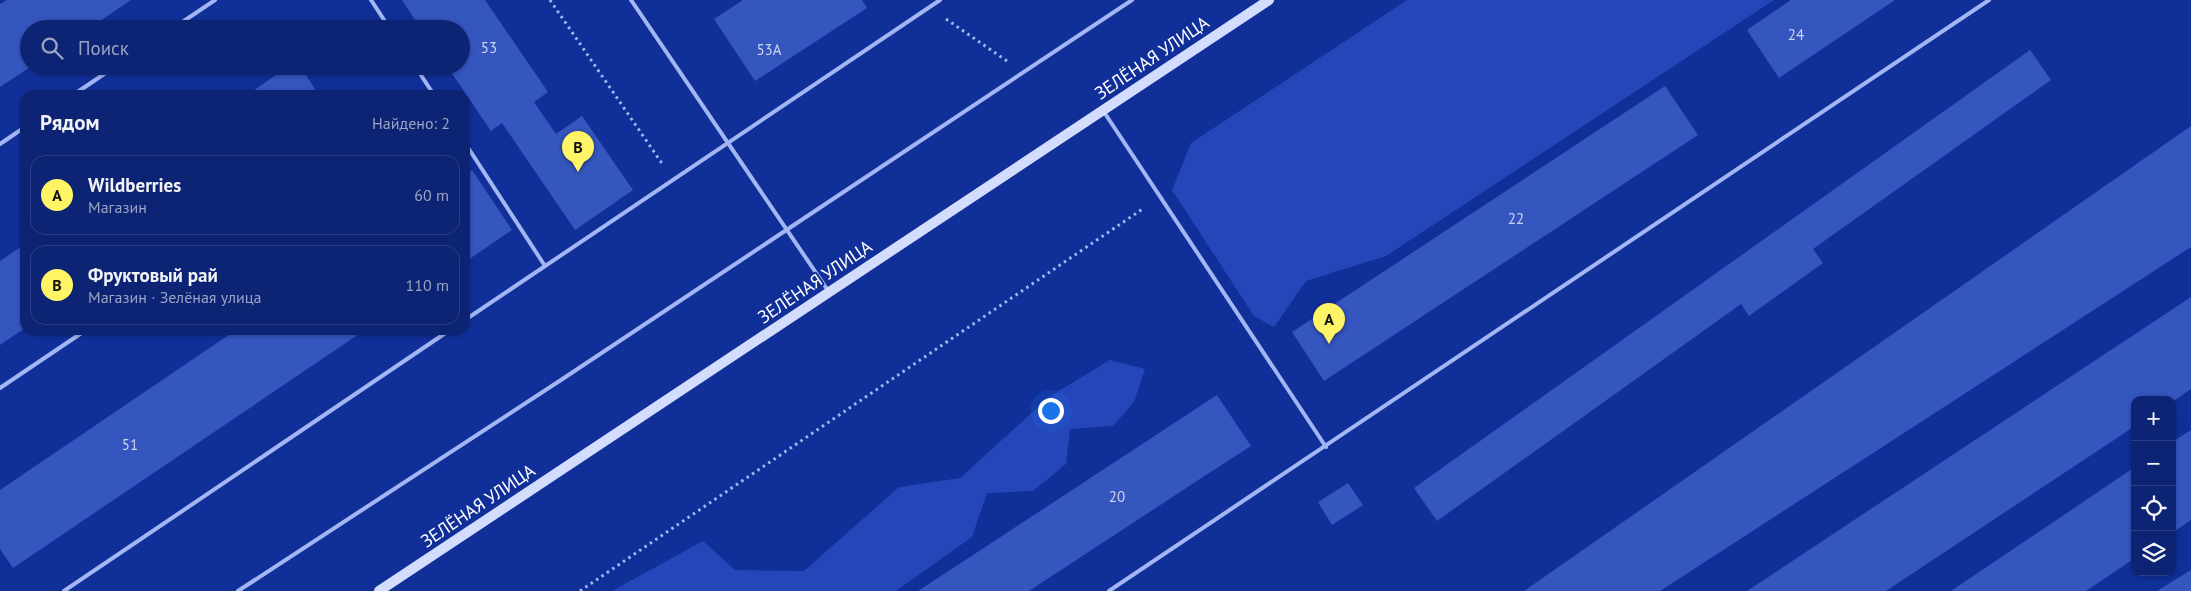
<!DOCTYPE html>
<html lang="ru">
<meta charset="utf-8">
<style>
:root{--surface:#0d2373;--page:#1b2f7b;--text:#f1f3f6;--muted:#9aa4c4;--line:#2d4085;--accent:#fff466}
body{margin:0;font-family:"PT Sans",sans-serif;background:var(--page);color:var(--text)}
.controls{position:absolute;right:15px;bottom:15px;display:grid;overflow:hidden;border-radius:10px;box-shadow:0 1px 4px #0004}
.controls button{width:45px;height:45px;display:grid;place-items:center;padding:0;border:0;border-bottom:1px solid var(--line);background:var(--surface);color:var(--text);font:25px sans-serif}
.you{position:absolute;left:1050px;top:410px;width:18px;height:18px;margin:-12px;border:4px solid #fff;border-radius:50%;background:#1a73e8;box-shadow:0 0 0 8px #1a73e833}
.badge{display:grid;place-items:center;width:32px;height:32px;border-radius:50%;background:var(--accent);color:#111;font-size:16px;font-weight:700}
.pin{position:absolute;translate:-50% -41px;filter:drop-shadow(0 1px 2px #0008)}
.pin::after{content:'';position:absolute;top:26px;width:18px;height:15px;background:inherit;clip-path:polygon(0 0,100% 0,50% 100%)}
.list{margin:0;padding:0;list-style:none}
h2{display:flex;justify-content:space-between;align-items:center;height:65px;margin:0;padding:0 20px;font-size:21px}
h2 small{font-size:16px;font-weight:400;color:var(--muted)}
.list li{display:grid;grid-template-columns:32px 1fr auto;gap:15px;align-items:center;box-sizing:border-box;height:80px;margin:0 10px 10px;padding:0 10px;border:1px solid var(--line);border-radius:15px}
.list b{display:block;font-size:19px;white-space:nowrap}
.list p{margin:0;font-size:16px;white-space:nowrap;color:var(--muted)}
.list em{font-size:16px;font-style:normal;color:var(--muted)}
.icon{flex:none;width:28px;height:28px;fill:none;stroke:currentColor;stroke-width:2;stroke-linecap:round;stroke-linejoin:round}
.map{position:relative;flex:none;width:2191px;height:591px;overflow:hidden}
.search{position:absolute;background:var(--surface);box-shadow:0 1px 4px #0004;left:20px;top:20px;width:450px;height:55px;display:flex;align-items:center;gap:12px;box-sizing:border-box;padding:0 18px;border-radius:28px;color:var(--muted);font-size:19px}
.panel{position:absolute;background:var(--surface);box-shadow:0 1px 4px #0004;left:20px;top:90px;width:450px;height:245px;border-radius:15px}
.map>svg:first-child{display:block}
.green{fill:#2446b8}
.building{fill:#3555bf}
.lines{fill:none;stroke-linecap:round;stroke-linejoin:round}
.path{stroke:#a3b6f4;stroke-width:3;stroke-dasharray:2.5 4;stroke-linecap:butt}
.lane{stroke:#a3b6f4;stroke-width:4}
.secondary{stroke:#d3dcfd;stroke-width:10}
.labels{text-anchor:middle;stroke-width:4;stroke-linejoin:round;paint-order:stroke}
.number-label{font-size:15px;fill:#ccd4ef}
.street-label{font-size:18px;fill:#fff;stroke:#112f99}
</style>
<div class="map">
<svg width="2191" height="591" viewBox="0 0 2191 591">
<rect width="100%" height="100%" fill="#112f99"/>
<path class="green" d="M1407,0H1774L1386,256L1306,281L1274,327L1254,316L1172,190L1191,143Z
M1110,360L1145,369L1134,402L1113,426L1070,429L1066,464L1033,491L987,493L972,537L896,591H612L703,541L735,570L804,571L899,487L960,478L1049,397Z"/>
<path class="building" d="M7,0H131L88,29H29V66H32L0,87V4Z
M402,0H485L548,92L534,102L556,134L582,116L633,190L575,230L502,123L491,131L447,66H461V29H421Z
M743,0H862L867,8L755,81L714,19Z
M1791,0H1895L1779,78L1747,30Z
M2030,50L2051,80L1813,249L1823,263L1749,316L1741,304L1437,521L1414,488Z
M289,66H300L319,95H247Z
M1665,86L1698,135L1324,381L1292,332Z
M2191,126V247L1660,591H1524Z
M472,170L512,230L465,262V175Z
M25,244V328L0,345V261Z
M2191,297V389L2172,402V400H2135V426L1886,591H1747Z
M236,330H365L13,568L0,549V490Z
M1217,395L1251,446L1203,477L1029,591H918Z
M2191,430V520L2172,533V442Z
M2135,467V558L2086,591H1951Z
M1348,483L1363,505L1332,525L1318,502Z
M2191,570V591H2157Z"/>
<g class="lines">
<path class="path" d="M550,0L663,165
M946,19L1007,61
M580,591L1144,208"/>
<path class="lane" d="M371,0L390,29
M631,0L829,292
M172,29L215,0
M415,66L434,95
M73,95L116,66
M1104,112L1326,447
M465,143L545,266
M0,144L25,127
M465,320L940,0
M0,388L86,330
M64,591L450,330
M238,591L564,378L1132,0
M1109,591L1989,0"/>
<path class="secondary" d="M379,591L1269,0"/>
</g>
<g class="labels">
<g class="number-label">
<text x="1796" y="40">24</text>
<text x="489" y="53">53</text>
<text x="769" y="55">53А</text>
<text x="1516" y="224">22</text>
<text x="130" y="450">51</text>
<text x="1117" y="502">20</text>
</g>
<g class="street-label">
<text transform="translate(1152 58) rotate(-34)" y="6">ЗЕЛЁНАЯ УЛИЦА</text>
<text transform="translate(815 282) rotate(-34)" y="6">ЗЕЛЁНАЯ УЛИЦА</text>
<text transform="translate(478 506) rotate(-34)" y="6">ЗЕЛЁНАЯ УЛИЦА</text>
</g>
</g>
</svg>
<div class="controls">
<button>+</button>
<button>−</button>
<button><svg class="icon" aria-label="locate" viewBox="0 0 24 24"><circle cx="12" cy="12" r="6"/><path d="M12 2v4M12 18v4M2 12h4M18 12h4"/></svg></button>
<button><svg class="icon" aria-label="layers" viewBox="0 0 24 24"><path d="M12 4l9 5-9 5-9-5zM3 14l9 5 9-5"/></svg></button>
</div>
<div class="you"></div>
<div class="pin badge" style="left:1329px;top:344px">A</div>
<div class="pin badge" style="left:578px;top:172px">B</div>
<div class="search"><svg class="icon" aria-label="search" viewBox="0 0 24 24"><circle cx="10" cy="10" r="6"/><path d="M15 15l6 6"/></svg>Поиск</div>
<section class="panel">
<h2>Рядом<small>Найдено: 2</small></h2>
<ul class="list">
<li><span class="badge">A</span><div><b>Wildberries</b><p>Магазин</p></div><em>60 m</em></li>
<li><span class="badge">B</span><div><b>Фруктовый рай</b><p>Магазин · Зелёная улица</p></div><em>110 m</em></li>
</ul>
</section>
</div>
